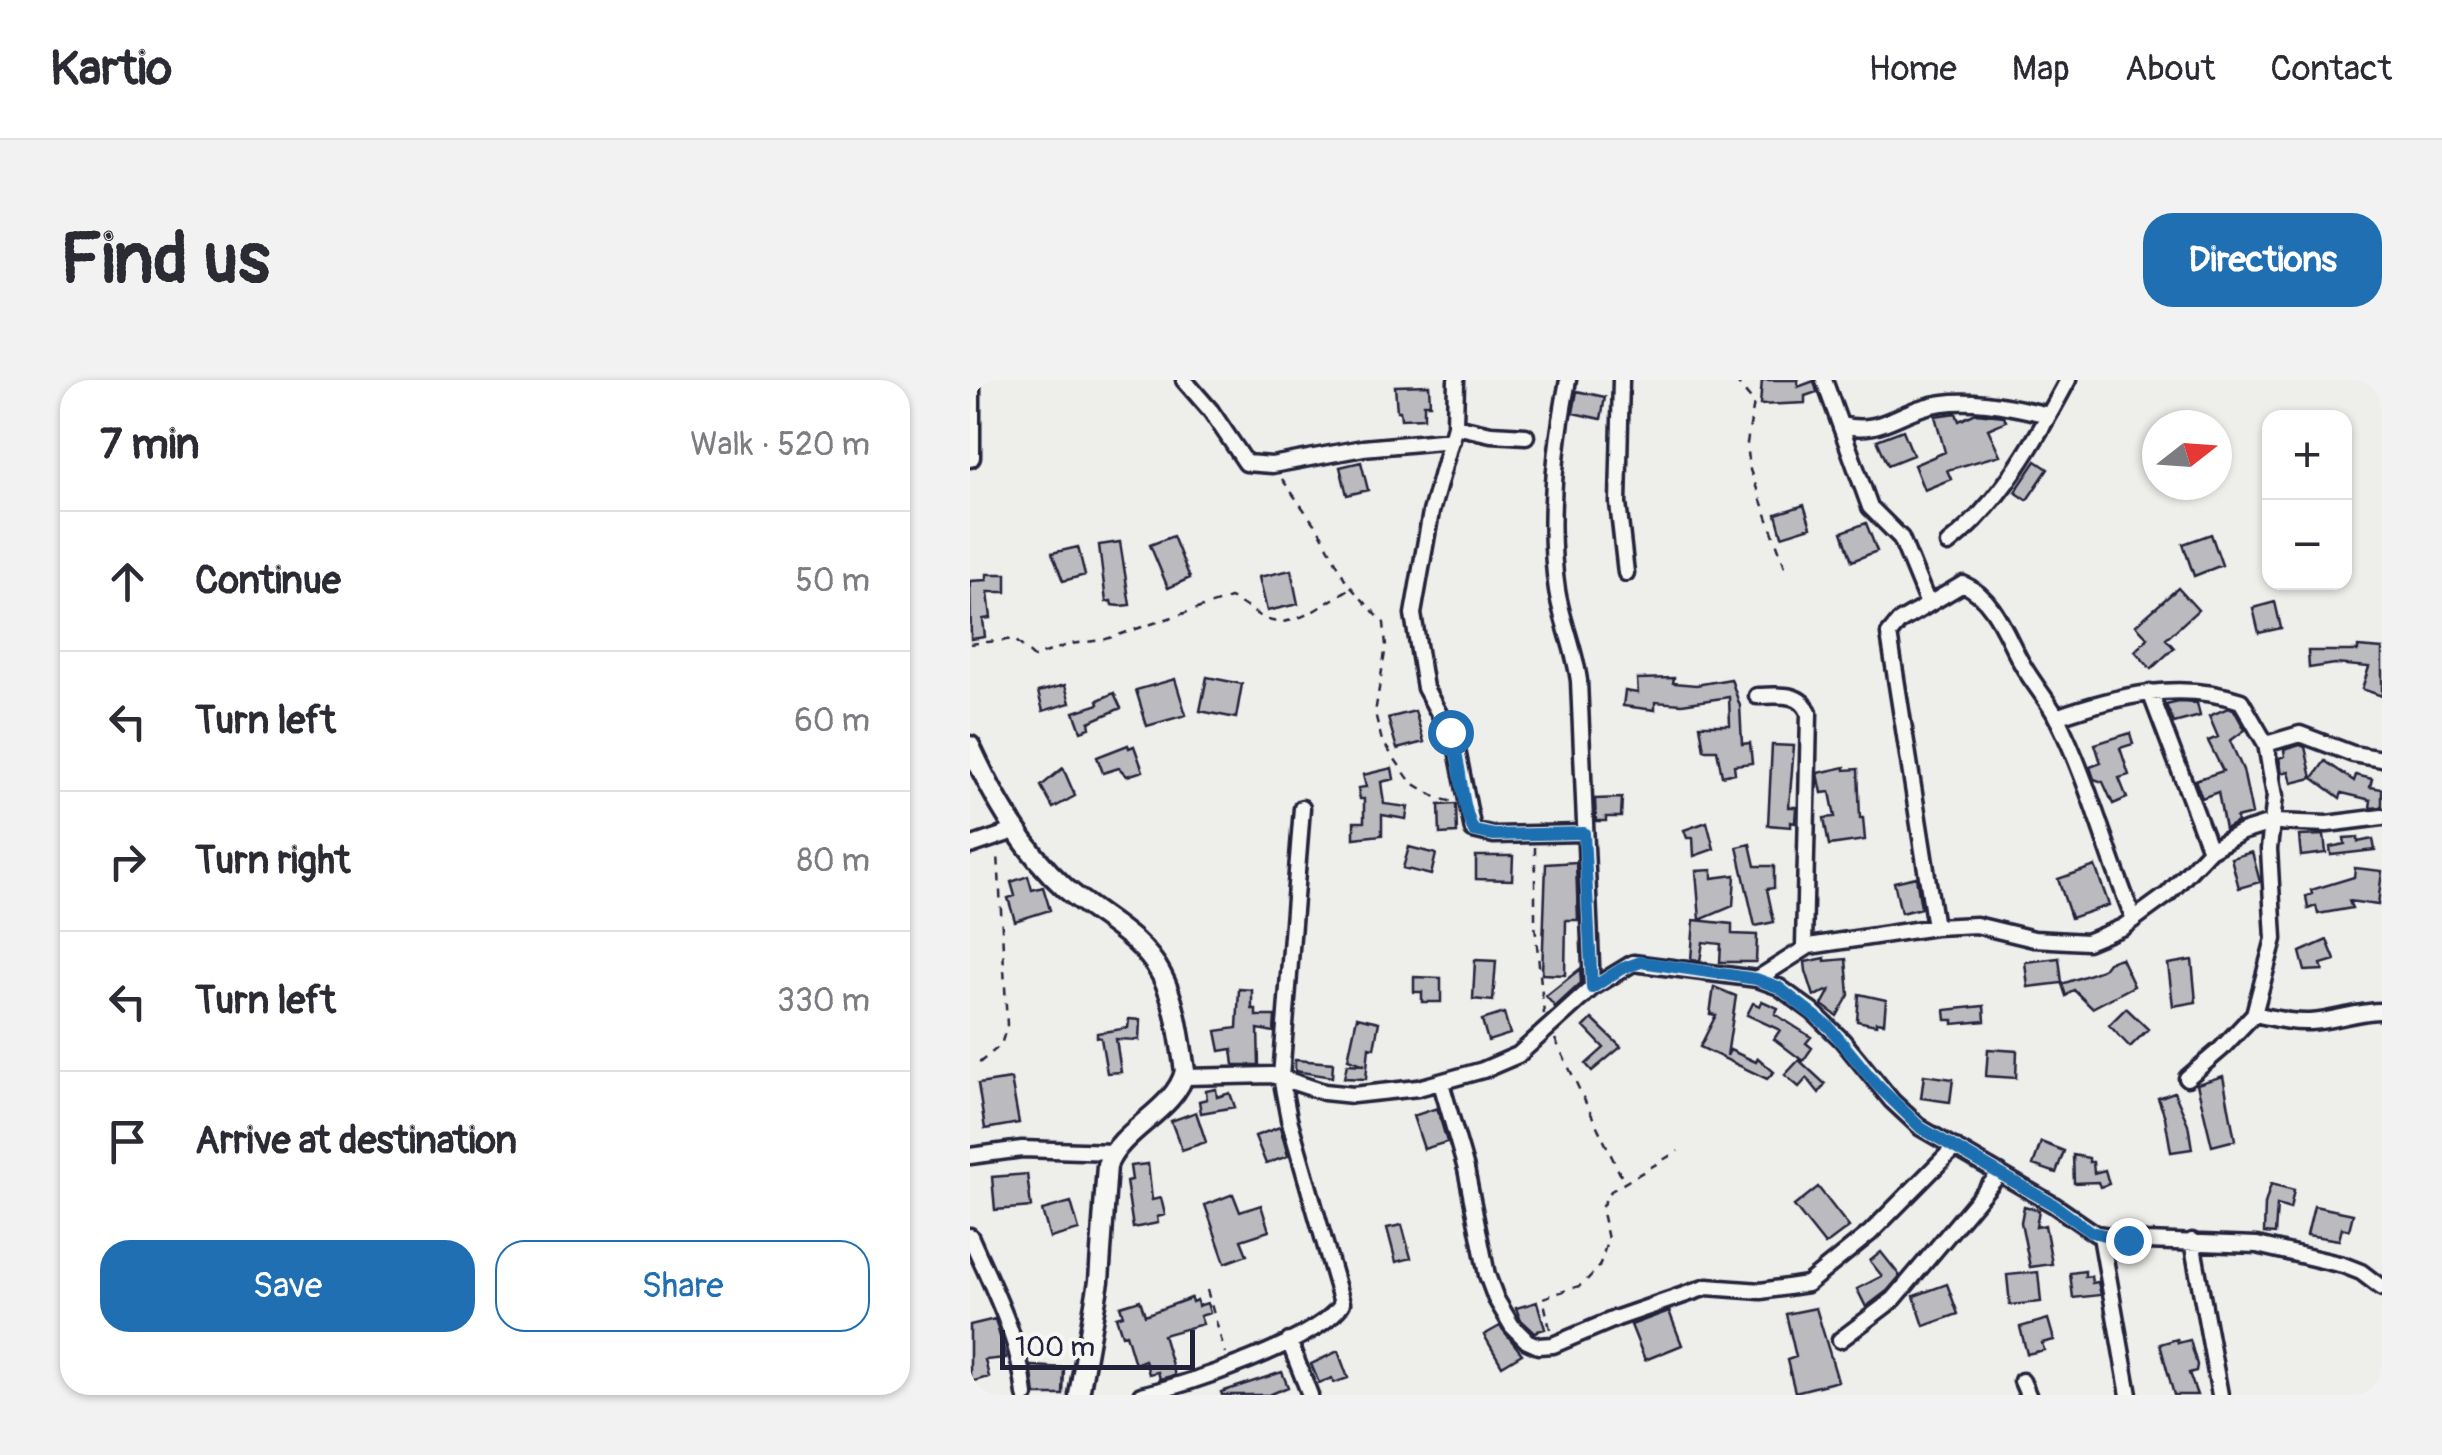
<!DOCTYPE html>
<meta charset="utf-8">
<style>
:root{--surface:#fff;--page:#f2f2f3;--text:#2b2b33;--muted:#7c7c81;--line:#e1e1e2;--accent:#1f6fb2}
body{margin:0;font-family:Pangolin,sans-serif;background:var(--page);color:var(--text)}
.controls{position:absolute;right:30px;top:30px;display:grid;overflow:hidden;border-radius:20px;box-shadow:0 2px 8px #0004}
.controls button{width:90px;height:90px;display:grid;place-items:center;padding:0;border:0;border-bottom:2px solid var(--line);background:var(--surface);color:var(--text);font:50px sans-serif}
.compass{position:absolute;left:1172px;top:30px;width:90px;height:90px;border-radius:50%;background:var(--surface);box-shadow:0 2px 8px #0004;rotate:73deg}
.scale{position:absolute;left:30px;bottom:25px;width:195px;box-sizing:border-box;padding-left:10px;border:5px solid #22223b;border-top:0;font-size:28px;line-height:35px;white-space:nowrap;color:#22223b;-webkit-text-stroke:8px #f6f6f2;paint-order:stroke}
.stop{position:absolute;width:30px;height:30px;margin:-22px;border:8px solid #1f6fb2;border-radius:50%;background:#fff}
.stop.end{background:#1f6fb2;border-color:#fff;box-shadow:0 2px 10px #0008}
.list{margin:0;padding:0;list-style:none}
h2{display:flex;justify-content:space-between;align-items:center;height:130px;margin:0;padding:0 40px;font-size:42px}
h2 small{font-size:32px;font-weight:400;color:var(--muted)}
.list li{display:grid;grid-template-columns:65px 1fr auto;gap:30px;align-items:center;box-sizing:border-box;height:140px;padding:0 40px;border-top:2px solid var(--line)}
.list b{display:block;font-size:38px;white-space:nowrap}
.list em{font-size:32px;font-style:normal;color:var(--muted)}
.actions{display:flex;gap:20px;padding:30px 40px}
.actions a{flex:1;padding:22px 0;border:2px solid var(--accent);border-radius:30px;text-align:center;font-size:35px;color:var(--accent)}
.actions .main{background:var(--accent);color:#fff}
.icon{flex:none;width:55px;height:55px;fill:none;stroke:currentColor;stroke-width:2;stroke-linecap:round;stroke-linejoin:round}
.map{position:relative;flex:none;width:1412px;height:1015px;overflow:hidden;border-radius:30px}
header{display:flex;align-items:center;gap:60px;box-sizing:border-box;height:140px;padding:0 50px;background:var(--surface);border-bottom:2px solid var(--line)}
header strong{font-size:48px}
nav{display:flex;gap:55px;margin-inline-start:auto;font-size:35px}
.intro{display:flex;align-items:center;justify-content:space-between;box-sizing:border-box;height:240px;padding:0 60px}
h1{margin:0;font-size:70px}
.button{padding:25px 45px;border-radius:30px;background:var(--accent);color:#fff;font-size:35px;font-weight:700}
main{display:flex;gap:60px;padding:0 60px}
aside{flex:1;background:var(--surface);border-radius:30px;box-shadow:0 2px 8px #0004}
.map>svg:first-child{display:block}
.building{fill:#bbbbbf;stroke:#22223b;stroke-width:2.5}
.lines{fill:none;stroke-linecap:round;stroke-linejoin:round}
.minor-casing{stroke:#22223b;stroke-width:21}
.tertiary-casing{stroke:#22223b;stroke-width:25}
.path{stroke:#22223b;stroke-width:2.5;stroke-dasharray:8 8;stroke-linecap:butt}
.minor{stroke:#f6f6f2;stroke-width:14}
.tertiary{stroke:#f6f6f2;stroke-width:18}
.route{stroke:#1f6fb2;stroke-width:12}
</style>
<header>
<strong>Kartio</strong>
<nav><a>Home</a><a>Map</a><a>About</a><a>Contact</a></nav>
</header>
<div class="intro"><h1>Find us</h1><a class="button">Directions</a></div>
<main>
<aside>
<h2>7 min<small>Walk · 520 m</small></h2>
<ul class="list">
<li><svg class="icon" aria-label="ahead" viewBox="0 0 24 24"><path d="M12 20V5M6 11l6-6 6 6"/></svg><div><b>Continue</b></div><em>50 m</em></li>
<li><svg class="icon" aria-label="left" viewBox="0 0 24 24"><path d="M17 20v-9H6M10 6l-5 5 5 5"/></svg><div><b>Turn left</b></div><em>60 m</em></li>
<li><svg class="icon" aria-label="right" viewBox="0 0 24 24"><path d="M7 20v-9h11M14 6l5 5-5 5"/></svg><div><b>Turn right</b></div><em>80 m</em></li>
<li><svg class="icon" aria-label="left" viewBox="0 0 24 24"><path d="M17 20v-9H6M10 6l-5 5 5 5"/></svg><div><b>Turn left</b></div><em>330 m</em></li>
<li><svg class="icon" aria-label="arrive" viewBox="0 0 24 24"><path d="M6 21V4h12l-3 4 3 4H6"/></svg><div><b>Arrive at destination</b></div></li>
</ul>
<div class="actions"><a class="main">Save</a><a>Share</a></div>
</aside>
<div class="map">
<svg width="1412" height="1015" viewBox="0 0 1412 1015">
<rect width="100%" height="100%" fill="#eeeeeb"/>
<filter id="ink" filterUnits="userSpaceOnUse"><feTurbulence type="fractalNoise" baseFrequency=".01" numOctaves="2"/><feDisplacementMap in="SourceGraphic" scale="20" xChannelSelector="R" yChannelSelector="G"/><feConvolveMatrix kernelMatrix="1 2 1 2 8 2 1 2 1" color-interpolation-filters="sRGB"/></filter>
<g filter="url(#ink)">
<path class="building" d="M792,0H828V7L844,1L847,12L835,16V23L790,25Z
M459,5L460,24H454V38L431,39L430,31H427L425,6Z
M607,11L635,17L631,39L603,33Z
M986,33L989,41L1006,33L1034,36L1036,41L1018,49L1030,75L977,90L981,99L954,110L944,85L975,72L965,36Z
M933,50L943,75L918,85L907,60Z
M1066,81L1078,89L1057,120L1045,112Z
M391,82L398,110L377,115L370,87Z
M834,125L841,147L812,156L806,134Z
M896,143L907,171L882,181L872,152Z
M1241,154L1252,185L1224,196L1213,164Z
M203,156L220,198L198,208L180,165Z
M150,162L160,225L151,226L142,225L141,221L136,222L129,165Z
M108,167L115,195L93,201L82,173Z
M321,190L328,224L297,231L289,197Z
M17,194H36V212H18L21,238L13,239L15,257L1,259L0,201L17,200Z
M1208,208L1228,230L1196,259L1204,268L1181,289L1165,271L1178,258L1166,245Z
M1305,222L1311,248L1289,253L1283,228Z
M1388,267L1412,269V316L1392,309L1399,287L1365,284L1339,288L1338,271H1388Z
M237,297L272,304L266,338L230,331Z
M704,298L703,303L726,305L761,299L770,326L772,364L780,363L782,383L764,385L765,393L752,396L747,370H734L730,345H760L759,317L712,324L685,322V330L653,326L655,311L668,313L667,299Z
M205,299L216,335L177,346L166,310Z
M95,305L100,323L73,331L68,312Z
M144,313L151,328L119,342L120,348L111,351L104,332L129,324L128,320Z
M1209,322L1227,323L1230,336L1204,343L1196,325Z
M1258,328L1264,330L1275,350L1260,361L1273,390L1282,434L1266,438L1267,442L1255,449L1248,412L1232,418L1225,400L1253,391L1238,361L1248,357L1239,336Z
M445,331L454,362L427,369L418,338Z
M1160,353L1163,364L1150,368L1159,395L1149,398L1157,418L1143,424L1133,402L1124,399L1120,387L1131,383L1125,364Z
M158,365L159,368L164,366L173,391L157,396L149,388L133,393L127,377Z
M802,365L824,366L819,427H826L825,443L821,442V447L798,445Z
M1330,365L1335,367L1342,398L1322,403L1319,391L1312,393L1309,378L1315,376L1314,370Z
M1355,381L1384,401L1386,395L1402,399L1400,407L1412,409V427L1400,428L1401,420L1372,413L1370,418L1343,398Z
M875,387V390L888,389L890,438H893L895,460L859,465L854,438L865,437L860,412L852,413L848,393Z
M93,388L105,416L83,428L71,406Z
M422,388L424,399L411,402L414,424L438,427L436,439L412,435V455L384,458V442H394V419H390L388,408L396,407L393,395Z
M652,418L651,437H636V441H626L625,419Z
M486,424L487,453L470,454L469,425Z
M737,442L744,469L724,476L723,458H717L714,450Z
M1354,455L1356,473L1331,476L1329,456Z
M1388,457V462L1403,459L1405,470L1361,475L1360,467L1375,464L1374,458Z
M780,464L785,486H804V508L797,509L804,542L785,546L767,467Z
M439,467L466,474L461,495L433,488Z
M1282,472L1290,502L1269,508L1261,478Z
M506,476H543L542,500L506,499Z
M606,482L608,540H596L595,595L572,594L576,484Z
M1125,486L1139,525L1101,538L1088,499Z
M1385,488L1412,491L1408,525L1379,521L1382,528L1348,534L1346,526L1338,529L1336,516L1342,514L1341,510L1384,497Z
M742,490V498L765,495L763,526L730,540L726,491Z
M58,496L62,510L73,507L80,530L45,541L38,518L45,516L41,502Z
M946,497L951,528L931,533L924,502Z
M724,540L762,544V554L787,555L786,582H750L751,564L733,562L730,581L721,580Z
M1357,560L1365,580L1351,584L1353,590L1335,591L1330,572Z
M855,578V581L876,579L879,615L867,636L852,625L860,610L844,616L836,591L835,582Z
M1089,578L1092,603L1058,607L1055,582Z
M1151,578L1164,606L1122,628L1104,610L1096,616L1092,604L1132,590L1138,582Z
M505,580L526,581L523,621L503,619Z
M1222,580L1226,622L1203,626L1198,584Z
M610,589L611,603L585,627L576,616Z
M444,597L471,598V622H452V612H444Z
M744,607L766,616L757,676L760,670L786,682L788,678L804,692L797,699L730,667L746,635L740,634Z
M269,609L282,610V629H286V636H305L304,652L288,649L289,685H264L262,669L250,671L246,651L267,648Z
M889,614L916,620L914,643L906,642V645L887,641Z
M792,621L808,628L805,634L841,657L836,663L842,668L833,681L804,659L810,650L777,635L783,623L790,626Z
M1014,626L1015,641L983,644V640H976L975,630Z
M1156,628L1178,649L1160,667L1139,645Z
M534,633L540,654L518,661L512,640Z
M387,637L409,642L404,668L399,667L396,699L374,698L377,684L395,685L378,679Z
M159,639L170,640L169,660L146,659L151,692L137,693L131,658L127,657V653L158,648Z
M622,639L651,667L622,691L616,684L634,668L614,647Z
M1018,669L1047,671L1046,698L1016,696Z
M325,680L363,683L362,697L325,691Z
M829,680L855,704L849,713L837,698L829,707L815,695Z
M954,695L983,699L980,722L951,718Z
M1253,696L1265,760L1242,766L1227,704Z
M41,699L49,743L15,749L8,704Z
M246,709L247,717L260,713L265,727L231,733L229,721L237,719L236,711Z
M1204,712L1218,744L1222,769L1201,772L1195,737L1188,718Z
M467,728L477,762L454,769L443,736Z
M226,732L236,762L212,770L201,741Z
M310,747L318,776L296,784L285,756Z
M1071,762L1094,771L1086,793L1063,785Z
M1103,775L1119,778V782H1123L1124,793L1135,790L1139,804L1130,807L1128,802L1104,803Z
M178,784L182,820L191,818L195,835L187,837L188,843L163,848L156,801L162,800L160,786Z
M57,794L61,827L25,830L22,797Z
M1301,804L1324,810L1320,829L1307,825L1305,854L1294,853L1295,824Z
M848,807L879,847L855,865L824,826Z
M263,814L270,832L291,825L299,851L271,860L277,875L255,883L235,825Z
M101,822L109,850L80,858L72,830Z
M1054,826L1069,830L1066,847L1075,845L1082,884L1060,887L1051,842Z
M1344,826L1383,834L1379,850L1372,848L1369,860L1337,855Z
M432,845L441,878L426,882L417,848Z
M911,872L930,896L917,911L896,927L887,909L912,896L900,881Z
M1115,891V897L1121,896L1122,903L1128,902L1131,915L1103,918L1100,893Z
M1068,892L1071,922L1040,925L1037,895Z
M977,904L988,934L954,946L944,916Z
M221,918L222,922L227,920L228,926L237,923L240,933L230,936L233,944L193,955L205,995L190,999L188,992L179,994L175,980L165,984L156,954L152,955L146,937L153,935L150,926L170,920L175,935Z
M567,922L575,949L564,952L550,939L546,928Z
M846,928L868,1001L825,1012L817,980L826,977L816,934Z
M699,931L712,965L675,980L661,945Z
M25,939L36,978L15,980L19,997L0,1002V945Z
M1078,939L1084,960L1072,963L1074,970L1057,974L1050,947Z
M530,946L552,974L532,986L514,955Z
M1207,959L1208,963L1220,960L1227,985L1226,991L1219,993L1227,1015H1204L1190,964Z
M368,971L378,998L364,1003L362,998L349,1003L341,984Z
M61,986L94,988L93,1015H65Z
M312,992L318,1007L299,1015H252L251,1012Z"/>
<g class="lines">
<defs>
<path id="minor" d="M214,0L241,31L276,83L302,85L393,68L482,60
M486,0L485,46L461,132L443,234L455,308L486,365L503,450L524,455L614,453
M598,0C585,67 577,143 587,210C592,242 605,270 609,301L622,608
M651,0L648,123L656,193
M854,0L900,127L931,158L958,224
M871,45C907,54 921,37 954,27C993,15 1041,26 1079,35
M485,46L521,54L556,56
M978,164C1031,123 1067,58 1098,0
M1180,312L1240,470
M787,316C807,316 831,311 839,333L834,567
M1086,337C1147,316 1208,300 1271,321L1296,364L1305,416L1299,469L1304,559L1284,634C1303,638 1321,643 1340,642C1364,641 1387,631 1412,631
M1296,364L1330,354L1383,374L1412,379
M0,466L47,450
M965,547L919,254L929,242L993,204C1025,218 1036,256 1052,284C1062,302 1076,318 1086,336C1119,401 1136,472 1164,539
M787,599L839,566L965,547L1006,545L1064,559L1117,562L1153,547L1197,515L1240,470L1272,452L1304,442L1357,444L1412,437
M215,697L302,695L354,712L383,715L448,708L513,690L548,675L622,608L663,583L787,599L809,607L843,632L872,660L922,721L951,748L1084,825L1126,854L1176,861L1287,865L1373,885L1391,892L1412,908
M1217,698L1251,669L1284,634
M471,703L496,789L517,895L526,919L542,946L557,961L568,966L583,965L647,938L737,907L791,911L837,904L900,853L985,767
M0,776L52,769L143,772
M0,856C23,909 49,956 55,1015
M1131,856L1159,1015
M1222,861L1250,1015
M870,960L924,919L1030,793
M319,961L340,1015
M1052,1001L1058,1015
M171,1015C214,1006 352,960 372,923L319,739L311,697L332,428"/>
<path id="tertiary" d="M0,77V0
M0,366C23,416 52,469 94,507C126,536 170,554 191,594C206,621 210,660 215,691C206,730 152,748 137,785L129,901L109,1015"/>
</defs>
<use href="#minor" class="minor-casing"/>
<use href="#tertiary" class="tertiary-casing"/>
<path class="path" d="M765,0L784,23L777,63L780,90L817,192
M312,99L352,155L377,203L414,243L416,266L405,333L412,361L441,402L467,418L484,422
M0,264L44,259L64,277L100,264L133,260L260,218C274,223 286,237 302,241C328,247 359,220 381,208
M565,467V545L574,634
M585,659L654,802
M9,683L31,665L37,645L28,473
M237,910L255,973
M580,949L573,918L612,905L629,887L638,859L631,828L641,811L708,771"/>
<use href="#minor" class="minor"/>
<use href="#tertiary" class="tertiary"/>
</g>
</g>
<g class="lines" filter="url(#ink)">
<path class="route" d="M480,352C493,384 489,422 504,451L524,455L614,453L622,608L651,589L671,582L786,599L808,607L859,647L906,704L951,748L1084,825L1121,852L1158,860"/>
</g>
</svg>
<div class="controls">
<button>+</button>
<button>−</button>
</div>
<svg class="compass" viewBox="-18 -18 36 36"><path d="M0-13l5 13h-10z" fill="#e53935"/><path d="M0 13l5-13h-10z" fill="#7c7c81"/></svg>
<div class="scale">100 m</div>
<div class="stop" style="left:480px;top:352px"></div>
<div class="stop end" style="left:1158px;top:860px"></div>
</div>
</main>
